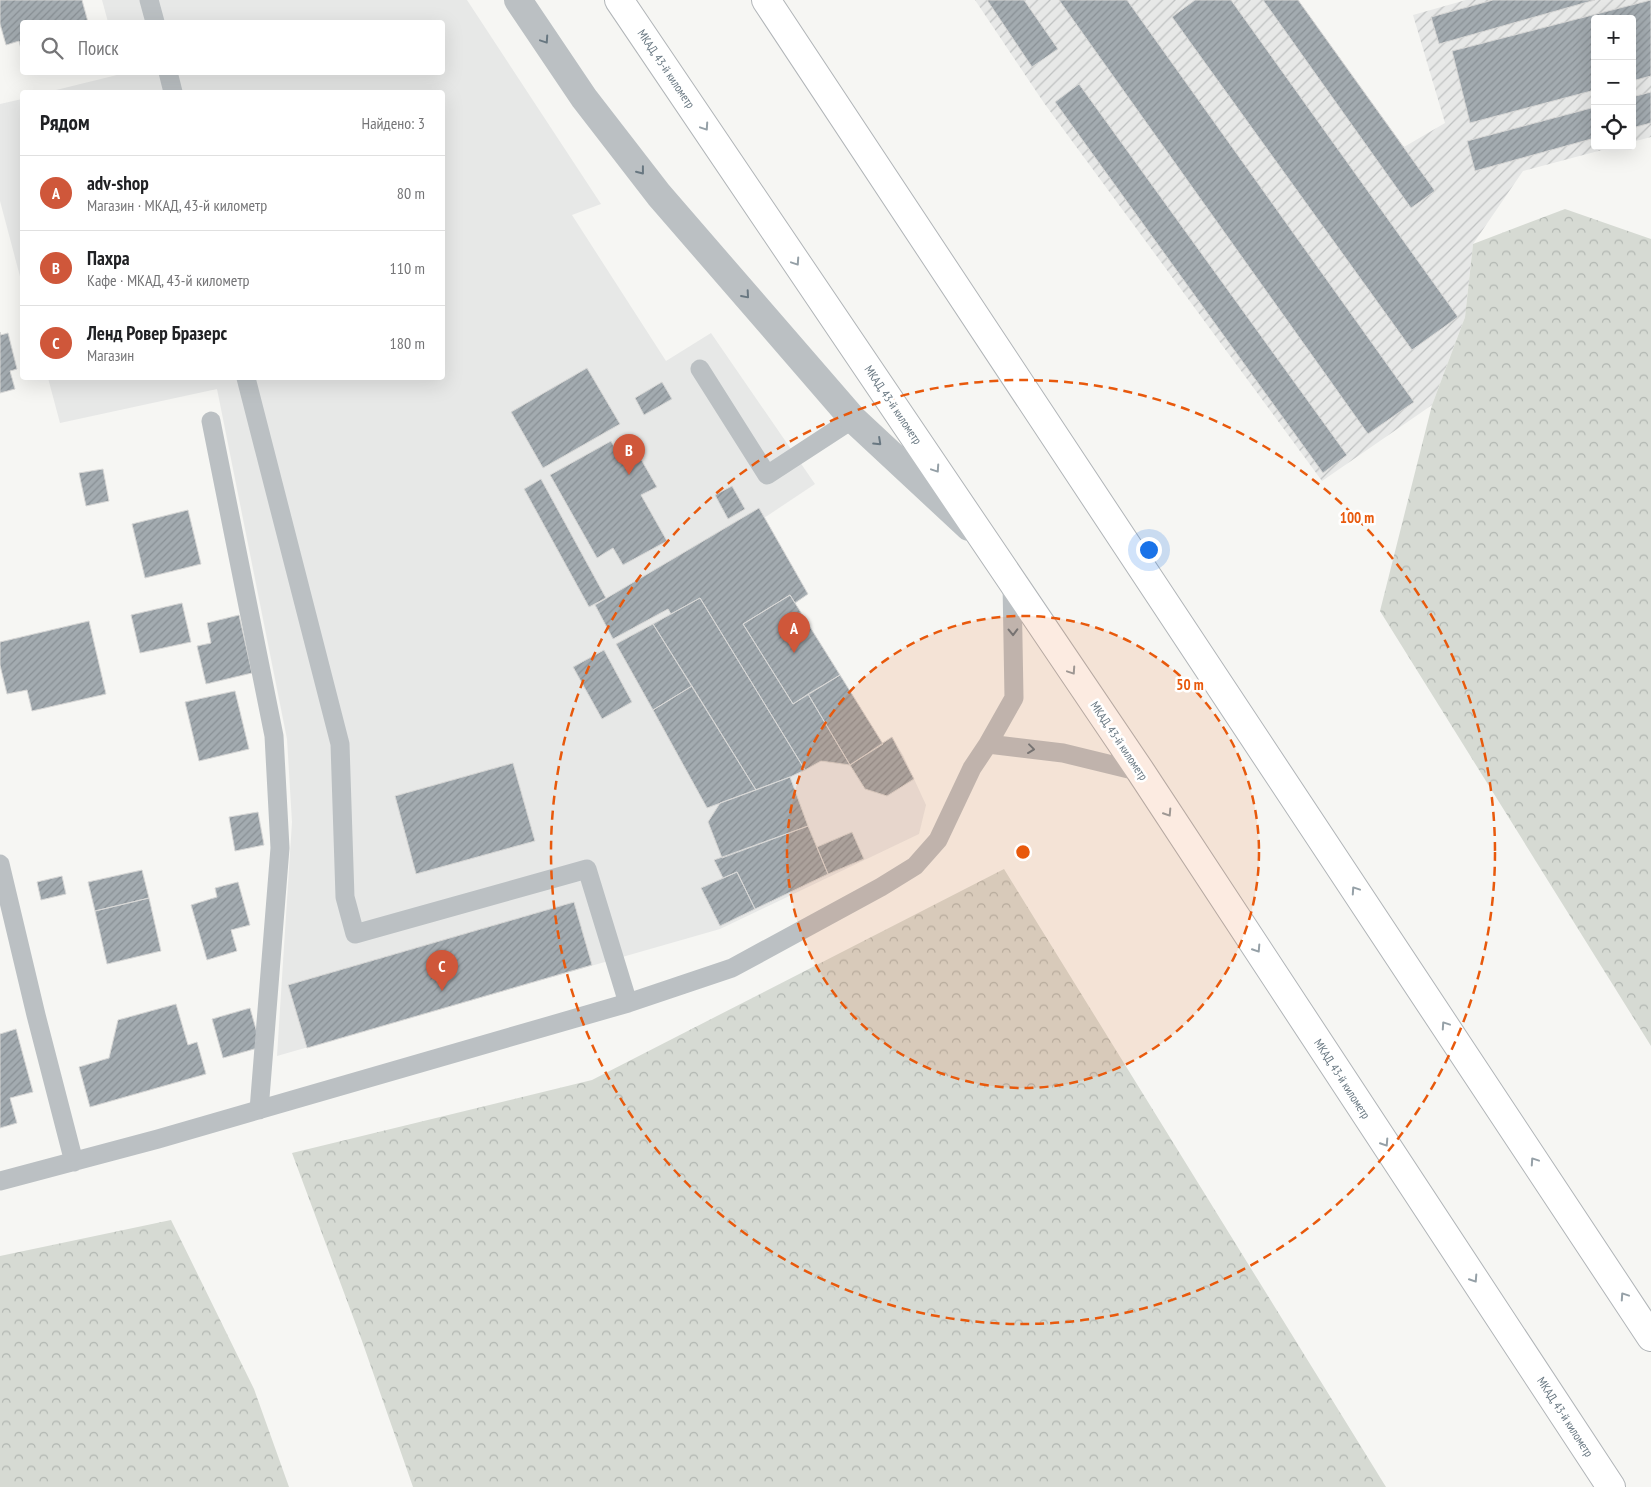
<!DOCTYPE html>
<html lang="ru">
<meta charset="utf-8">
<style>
:root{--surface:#fff;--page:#f2f2f2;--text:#202124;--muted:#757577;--line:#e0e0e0;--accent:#cf573a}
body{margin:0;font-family:"PT Sans Narrow",sans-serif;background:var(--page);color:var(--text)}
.controls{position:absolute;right:15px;top:15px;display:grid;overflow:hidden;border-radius:5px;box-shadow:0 5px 20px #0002}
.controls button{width:45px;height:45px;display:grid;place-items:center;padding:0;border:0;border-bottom:1px solid var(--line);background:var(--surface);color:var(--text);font:25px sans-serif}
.you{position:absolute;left:1148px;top:549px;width:18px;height:18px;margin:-12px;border:4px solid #fff;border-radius:50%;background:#1a73e8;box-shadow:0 0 0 8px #1a73e833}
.badge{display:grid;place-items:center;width:32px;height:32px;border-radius:50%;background:var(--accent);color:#fff;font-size:16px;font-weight:700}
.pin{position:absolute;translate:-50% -41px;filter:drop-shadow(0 1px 2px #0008)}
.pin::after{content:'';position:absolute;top:26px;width:18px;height:15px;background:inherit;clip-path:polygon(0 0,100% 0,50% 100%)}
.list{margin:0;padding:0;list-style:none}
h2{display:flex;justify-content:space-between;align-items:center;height:65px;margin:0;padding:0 20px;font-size:21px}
h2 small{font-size:16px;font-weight:400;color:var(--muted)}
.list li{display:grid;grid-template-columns:32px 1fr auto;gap:15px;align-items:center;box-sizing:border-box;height:75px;padding:0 20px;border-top:1px solid var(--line)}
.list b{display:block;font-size:19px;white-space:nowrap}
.list p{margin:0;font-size:16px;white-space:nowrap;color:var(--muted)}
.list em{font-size:16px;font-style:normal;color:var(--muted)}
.icon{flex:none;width:28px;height:28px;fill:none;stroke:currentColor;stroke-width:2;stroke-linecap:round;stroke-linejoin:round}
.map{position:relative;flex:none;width:1651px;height:1487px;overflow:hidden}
.search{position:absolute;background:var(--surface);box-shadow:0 5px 20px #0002;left:20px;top:20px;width:425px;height:55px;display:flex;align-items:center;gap:12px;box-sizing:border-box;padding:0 18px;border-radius:5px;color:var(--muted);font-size:19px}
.panel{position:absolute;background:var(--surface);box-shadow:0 5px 20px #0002;left:20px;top:90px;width:425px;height:290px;border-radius:5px}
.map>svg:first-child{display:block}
.built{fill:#e7e8e7}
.industrial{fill:url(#industrial-furrows)}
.forest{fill:url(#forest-crowns)}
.building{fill:url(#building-hatch);stroke:#d7d7d6}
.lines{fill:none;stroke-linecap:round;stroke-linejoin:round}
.highway-casing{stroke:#b1b5b8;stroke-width:30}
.lane{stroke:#bbc0c3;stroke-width:19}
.street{stroke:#bbc0c3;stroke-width:28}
.highway{stroke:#fff;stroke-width:28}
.oneway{stroke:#687781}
.oneway2{stroke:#95a0a7}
.ring{fill:none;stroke:#e8590c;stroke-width:2.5;stroke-dasharray:9 6}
.labels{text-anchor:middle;stroke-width:5;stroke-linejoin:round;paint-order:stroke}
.street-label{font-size:12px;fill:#687781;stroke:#fff}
.centre{fill:#e8590c;stroke:#fff;stroke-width:2.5}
.ring-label{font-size:15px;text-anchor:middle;font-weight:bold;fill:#e8590c;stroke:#fff;stroke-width:5;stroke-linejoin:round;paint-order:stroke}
</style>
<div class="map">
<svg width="1651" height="1487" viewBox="0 0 1651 1487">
<defs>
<pattern id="industrial-furrows" width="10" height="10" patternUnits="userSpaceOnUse" patternTransform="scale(1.25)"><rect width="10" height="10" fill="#e7e8e7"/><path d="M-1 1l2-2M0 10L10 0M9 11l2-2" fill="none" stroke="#bfc1c1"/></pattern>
<pattern id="forest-crowns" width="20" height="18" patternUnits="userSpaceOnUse" patternTransform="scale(1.25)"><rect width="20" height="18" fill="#d6dad3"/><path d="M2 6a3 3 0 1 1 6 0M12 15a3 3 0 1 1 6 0" fill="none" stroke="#b1b6b1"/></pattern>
<pattern id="building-hatch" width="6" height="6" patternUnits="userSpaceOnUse" patternTransform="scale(1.25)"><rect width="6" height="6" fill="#a3abb0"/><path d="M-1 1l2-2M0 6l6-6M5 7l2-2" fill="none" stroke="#899095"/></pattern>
</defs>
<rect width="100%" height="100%" fill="#f6f6f3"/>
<path class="built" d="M102,0H467L601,204L572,215L666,361L711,333L815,484L764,518L808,594L795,603L882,743L892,737L903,755L926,805L919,834L720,929L277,1056L292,822L287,739L217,389L60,423L48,378H442V92H48L121,74V73L442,72V22H108Z
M22,99V284L0,201V104Z"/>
<path class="industrial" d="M975,0H1298L1404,147L1445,123L1413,15L1466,0H1651V137L1632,142V19H1595V146H1617L1523,171L1473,244L1465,317L1432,405L1322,481L1044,103Z"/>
<path class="forest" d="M1565,209L1651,239V1046L1380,611L1432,405L1465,317L1473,244Z
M1004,869L1386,1487H413L362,1341L292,1153L592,1080Z
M171,1220L254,1389L289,1487H0V1256Z"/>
<path class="building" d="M0,0H82L88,22H22V53L19,41L6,45L0,24Z
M987,0H1024L1058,49L1032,67Z
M1059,0H1127L1414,402L1368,434Z
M1195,0H1231L1458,317L1412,350L1172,17Z
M1263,0H1298L1435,191L1411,208Z
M1493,0H1595L1439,44L1431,17Z
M1651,0V76L1632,81V19H1595V90L1470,123L1452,51Z
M1079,84L1347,455L1323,473L1055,102Z
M1651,92V123L1632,128V97Z
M1595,107V138L1475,171L1467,141Z
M0,332L1,335L8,333L17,369L10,371L15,389L0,393Z
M587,368L620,424L543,468L511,412Z
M662,382L672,399L644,415L635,398Z
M611,441L619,456L634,447L657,487L641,495L667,541L623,565L613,548L597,558L550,475Z
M103,469L109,501L86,506L79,473Z
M541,479L606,598L589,607L524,489Z
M732,486L745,509L728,519L715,495Z
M759,508L808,594L795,603L790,595L743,624L793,704L808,694L850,765L821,761L805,770L700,598L671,614L668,609L613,639L595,605Z
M188,510L201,564L145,578L132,524Z
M790,595L840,675L793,704L743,624Z
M700,598L805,770L790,777L756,790L653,624Z
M182,603L191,642L140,653L131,615Z
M239,615L252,673L206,684L197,646L211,643L207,623Z
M89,621L106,694L32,711L27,690L7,694L0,665V642Z
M653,624L692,686L653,710L616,644Z
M604,650L632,702L602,719L573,667Z
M840,675L883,744L850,765L808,694Z
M692,686L756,790L707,808L653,710Z
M235,691L249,749L199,761L185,702Z
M892,737L914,779L887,796L865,789L850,765Z
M513,763L535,841L416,874L395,796Z
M790,777L808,826L722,858L708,822L720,803Z
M258,812L264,845L235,851L229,817Z
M808,826L828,874L755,909L737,872L723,878L714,860Z
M852,832L864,859L828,874L817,847Z
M142,870L149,898L95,911L88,882Z
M737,872L755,909L720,926L701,888Z
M62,876L66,894L41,900L37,882Z
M238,882L250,925L231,930L237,951L207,960L191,905L217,897L215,888Z
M149,898L161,951L107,964L95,911Z
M574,902L592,965L307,1048L288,985Z
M176,1004L188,1045L197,1042L206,1074L90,1107L79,1067L109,1058L118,1020Z
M250,1008L261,1047L223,1058L212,1019Z
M16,1029L33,1092L10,1098L17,1123L0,1128V1034Z"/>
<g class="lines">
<defs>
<path id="highway" d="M619,0L1141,772L1611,1487
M766,0L1651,1337"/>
</defs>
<use href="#highway" class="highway-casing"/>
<path class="lane" d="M149,0L155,22
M168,72L173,92
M700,369L767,475L853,419
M246,378L340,744L345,897L355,934L587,869L628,1003
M211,421L274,736L280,848L259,1110
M1012,583L1014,698L988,744L1063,753L1141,772
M0,864L36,1015L74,1162
M0,1181L158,1139L628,1003L732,968L881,887L915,866L938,840L972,768L988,744"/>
<path class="street" d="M518,0L584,98L659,195L853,419L969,527"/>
<use href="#highway" class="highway"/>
</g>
<defs><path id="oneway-chevron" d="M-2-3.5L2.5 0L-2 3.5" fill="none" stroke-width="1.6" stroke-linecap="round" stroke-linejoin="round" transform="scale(1.25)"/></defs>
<g class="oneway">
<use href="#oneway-chevron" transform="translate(545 40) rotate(56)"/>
<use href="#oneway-chevron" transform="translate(641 171) rotate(52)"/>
<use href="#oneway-chevron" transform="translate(746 295) rotate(49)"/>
<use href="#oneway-chevron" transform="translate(878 442) rotate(43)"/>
<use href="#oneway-chevron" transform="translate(1013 632) rotate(89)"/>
<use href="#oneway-chevron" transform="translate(1031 749) rotate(7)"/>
</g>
<g class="oneway2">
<use href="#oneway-chevron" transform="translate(705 127) rotate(56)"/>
<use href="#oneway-chevron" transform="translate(796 262) rotate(56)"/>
<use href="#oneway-chevron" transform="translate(936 469) rotate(56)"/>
<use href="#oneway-chevron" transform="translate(1072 671) rotate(56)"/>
<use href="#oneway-chevron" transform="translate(1168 813) rotate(57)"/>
<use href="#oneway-chevron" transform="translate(1355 890) rotate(-124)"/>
<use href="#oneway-chevron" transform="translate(1257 949) rotate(57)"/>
<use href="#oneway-chevron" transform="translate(1445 1025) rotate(-124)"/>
<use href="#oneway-chevron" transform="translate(1385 1143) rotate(57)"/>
<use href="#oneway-chevron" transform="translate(1534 1161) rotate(-124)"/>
<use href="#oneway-chevron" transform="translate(1474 1279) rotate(57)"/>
<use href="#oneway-chevron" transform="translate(1624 1296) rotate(-124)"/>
</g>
<circle cx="1023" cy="852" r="236" fill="#e8590c" fill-opacity=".12"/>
<g class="ring">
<circle cx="1023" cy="852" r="236"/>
<circle cx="1023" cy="852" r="472"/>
</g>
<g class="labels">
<g class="street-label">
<text transform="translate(666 69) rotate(56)" y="4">МКАД, 43-й километр</text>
<text transform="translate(893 405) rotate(56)" y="4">МКАД, 43-й километр</text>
<text transform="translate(1119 741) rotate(56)" y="4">МКАД, 43-й километр</text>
<text transform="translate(1342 1079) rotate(57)" y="4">МКАД, 43-й километр</text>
<text transform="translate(1565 1417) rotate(57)" y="4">МКАД, 43-й километр</text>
</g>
</g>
<circle cx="1023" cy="852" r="8" class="centre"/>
<g class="ring-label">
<text x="1357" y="523">100 m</text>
<text x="1190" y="690">50 m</text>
</g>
</svg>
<div class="controls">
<button>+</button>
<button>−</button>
<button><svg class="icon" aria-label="locate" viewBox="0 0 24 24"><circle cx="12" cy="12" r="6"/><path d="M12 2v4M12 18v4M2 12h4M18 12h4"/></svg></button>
</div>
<div class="you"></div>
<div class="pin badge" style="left:794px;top:653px">A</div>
<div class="pin badge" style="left:629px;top:475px">B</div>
<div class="pin badge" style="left:442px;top:991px">C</div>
<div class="search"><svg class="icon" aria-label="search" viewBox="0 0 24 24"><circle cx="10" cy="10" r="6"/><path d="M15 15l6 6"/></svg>Поиск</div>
<section class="panel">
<h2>Рядом<small>Найдено: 3</small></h2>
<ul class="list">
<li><span class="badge">A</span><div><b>adv-shop</b><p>Магазин · МКАД, 43-й километр</p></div><em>80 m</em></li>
<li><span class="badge">B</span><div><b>Пахра</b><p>Кафе · МКАД, 43-й километр</p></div><em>110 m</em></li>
<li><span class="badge">C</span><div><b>Ленд Ровер Бразерс</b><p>Магазин</p></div><em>180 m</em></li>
</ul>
</section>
</div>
